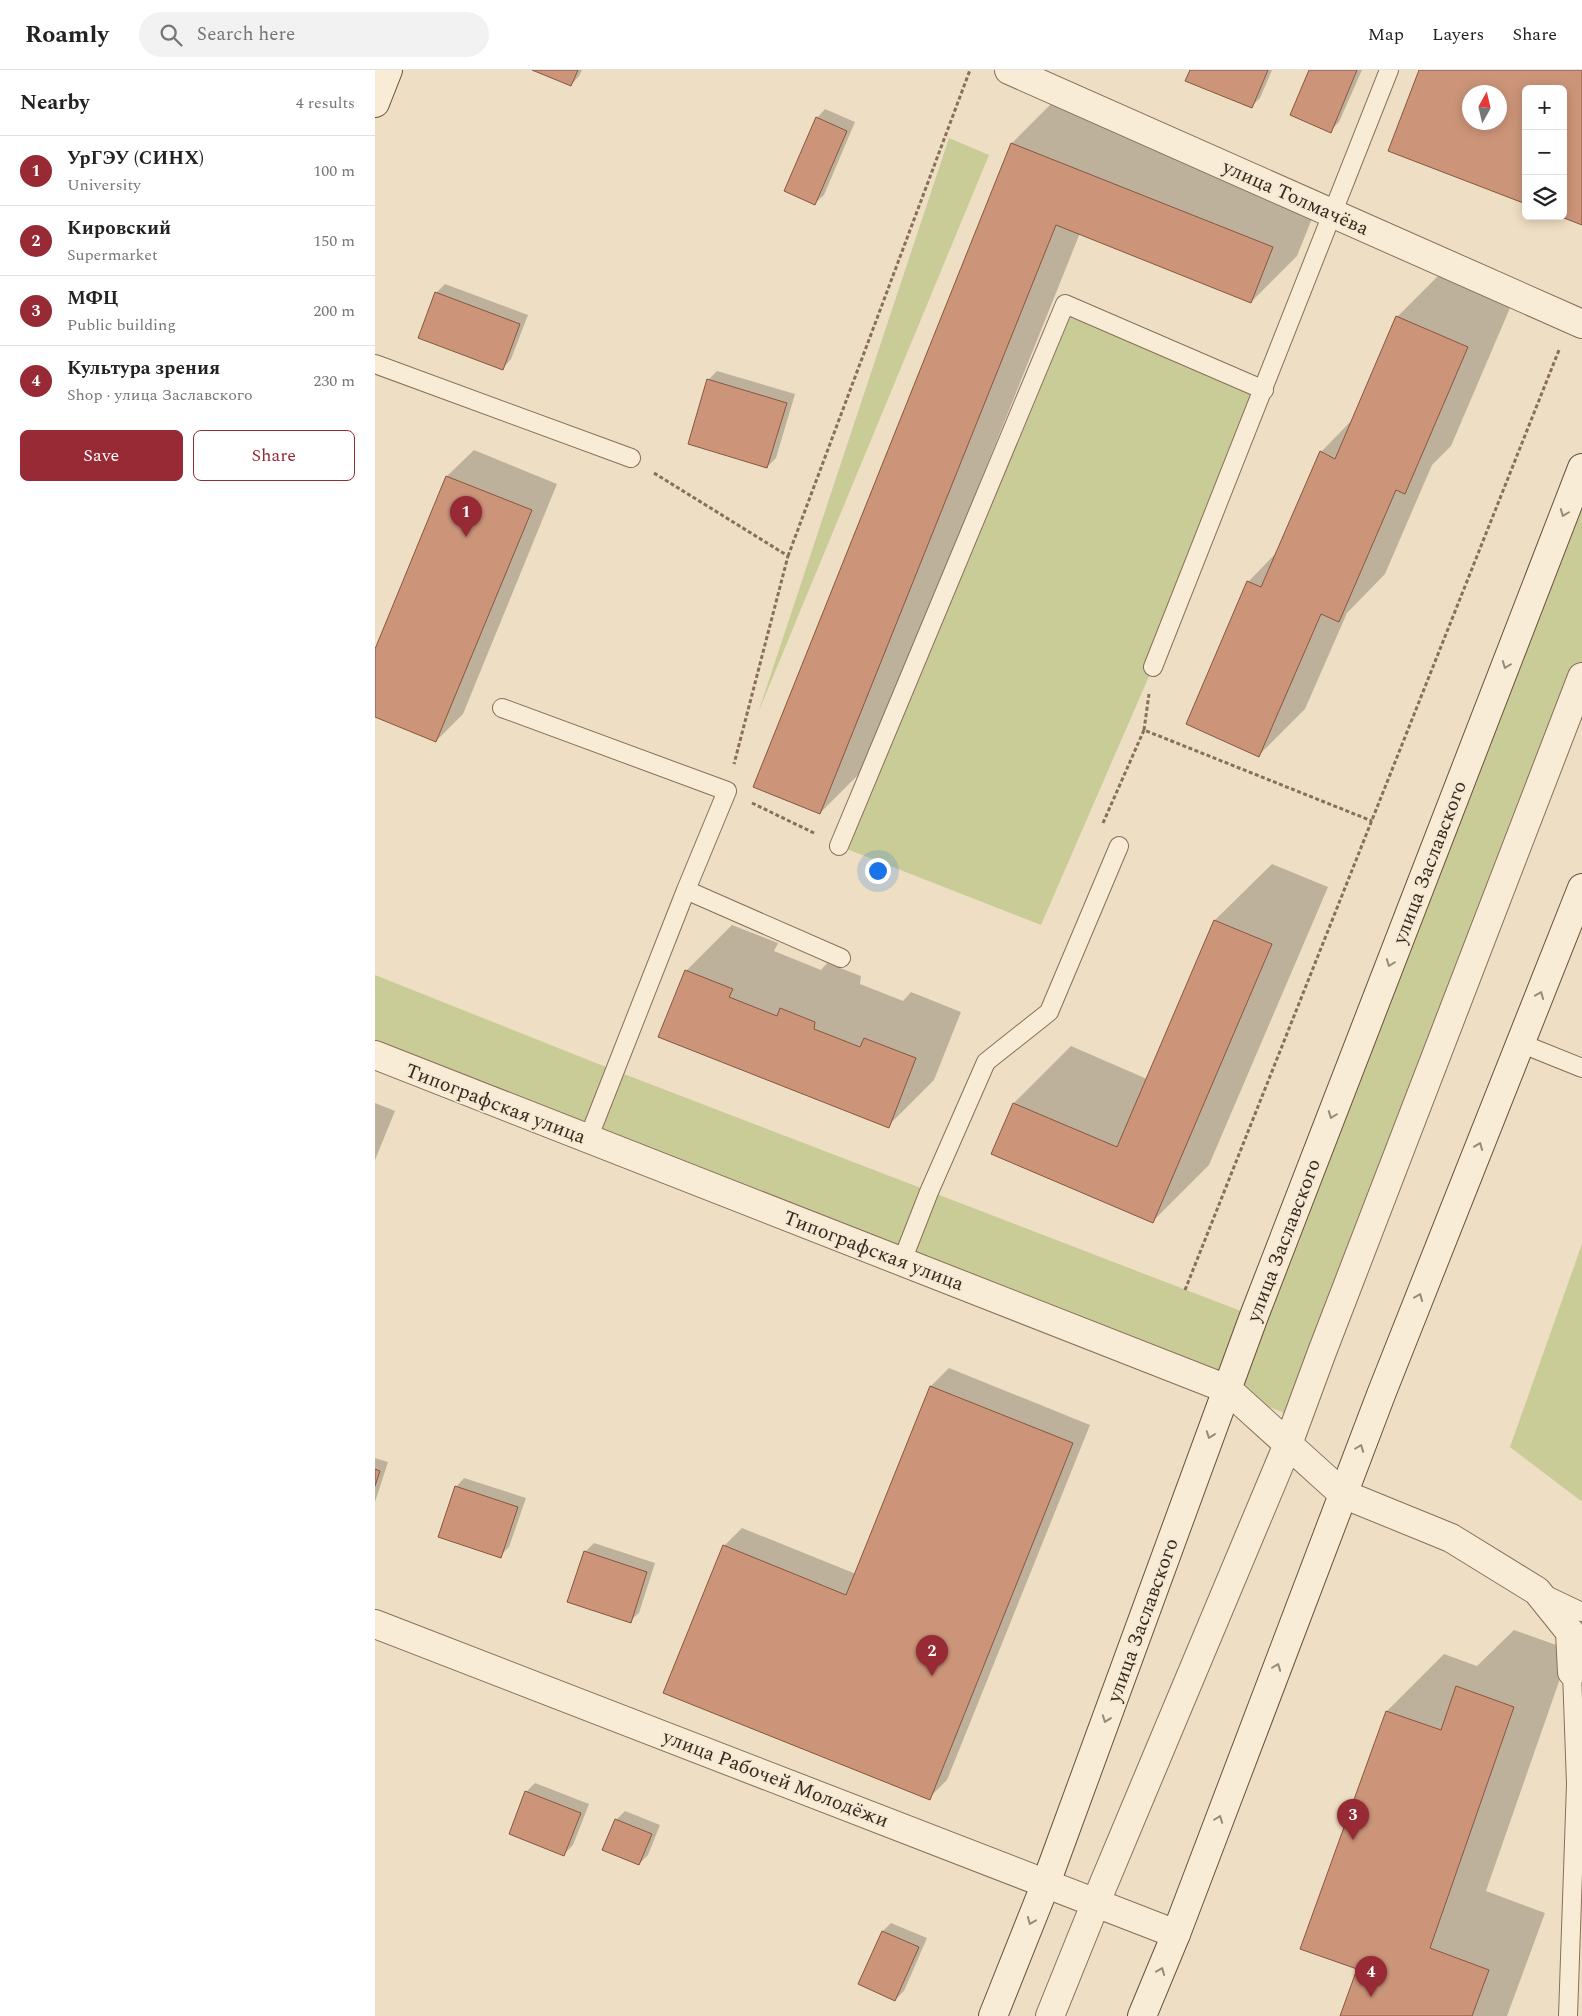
<!DOCTYPE html>
<meta charset="utf-8">
<style>
:root{--surface:#fff;--page:#f2f2f2;--text:#222;--muted:#767676;--line:#e0e0e0;--accent:#972a34}
body{margin:0;font-family:Spectral,serif;background:var(--page);color:var(--text)}
.controls{position:absolute;right:15px;top:15px;display:grid;overflow:hidden;border-radius:8px;box-shadow:0 2px 12px #0003}
.controls button{width:45px;height:45px;display:grid;place-items:center;padding:0;border:0;border-bottom:1px solid var(--line);background:var(--surface);color:var(--text);font:25px sans-serif}
.compass{position:absolute;left:1087px;top:15px;width:45px;height:45px;border-radius:50%;background:var(--surface);box-shadow:0 2px 12px #0003;rotate:8deg}
.you{position:absolute;left:502px;top:800px;width:18px;height:18px;margin:-12px;border:4px solid #fff;border-radius:50%;background:#1a73e8;box-shadow:0 0 0 8px #1a73e833}
.badge{display:grid;place-items:center;width:32px;height:32px;border-radius:50%;background:var(--accent);color:#fff;font-size:16px;font-weight:700}
.pin{position:absolute;translate:-50% -41px;filter:drop-shadow(0 1px 2px #0008)}
.pin::after{content:'';position:absolute;top:26px;width:18px;height:15px;background:inherit;clip-path:polygon(0 0,100% 0,50% 100%)}
.list{margin:0;padding:0;list-style:none}
h2{display:flex;justify-content:space-between;align-items:center;height:65px;margin:0;padding:0 20px;font-size:21px}
h2 small{font-size:16px;font-weight:400;color:var(--muted)}
.list li{display:grid;grid-template-columns:32px 1fr auto;gap:15px;align-items:center;box-sizing:border-box;height:70px;padding:0 20px;border-top:1px solid var(--line)}
.list b{display:block;font-size:19px;white-space:nowrap}
.list p{margin:0;font-size:16px;white-space:nowrap;color:var(--muted)}
.list em{font-size:16px;font-style:normal;color:var(--muted)}
.actions{display:flex;gap:10px;padding:15px 20px}
.actions a{flex:1;padding:11px 0;border:1px solid var(--accent);border-radius:8px;text-align:center;font-size:18px;color:var(--accent)}
.actions .main{background:var(--accent);color:#fff}
.icon{flex:none;width:28px;height:28px;fill:none;stroke:currentColor;stroke-width:2;stroke-linecap:round;stroke-linejoin:round}
.map{position:relative;flex:none;width:1207px;height:1946px;overflow:hidden}
header{display:flex;align-items:center;gap:30px;box-sizing:border-box;height:70px;padding:0 25px;background:var(--surface);border-bottom:1px solid var(--line)}
header strong{font-size:24px}
nav{display:flex;gap:28px;margin-inline-start:auto;font-size:18px}
.search{width:350px;height:45px;background:var(--page);display:flex;align-items:center;gap:12px;box-sizing:border-box;padding:0 18px;border-radius:28px;color:var(--muted);font-size:19px}
main{display:flex}
aside{flex:1;background:var(--surface)}
.map>svg:first-child{display:block}
.green{fill:#cacc97}
.shadow{fill:#0003;fill-rule:evenodd}
.building{fill:#cc9579;stroke:#875640;fill-rule:evenodd}
.lines{fill:none;stroke-linecap:round;stroke-linejoin:round}
.lane-casing{stroke:#886f5a;stroke-width:20}
.street-casing{stroke:#886f5a;stroke-width:30}
.secondary-casing{stroke:#6a503d;stroke-width:30}
.path{stroke:#886f5a;stroke-width:3;stroke-dasharray:4 2.5;stroke-linecap:butt}
.lane{stroke:#f9ecd6;stroke-width:18}
.street{stroke:#f9ecd6;stroke-width:28}
.secondary{stroke:#f9ecd6;stroke-width:28}
.oneway{stroke:#988a7a}
.labels{text-anchor:middle;stroke-width:4;stroke-linejoin:round;paint-order:stroke}
.street-label{font-size:20px;fill:#38291e;stroke:#f5e9d3}
</style>
<header>
<strong>Roamly</strong>
<div class="search"><svg class="icon" aria-label="search" viewBox="0 0 24 24"><circle cx="10" cy="10" r="6"/><path d="M15 15l6 6"/></svg>Search here</div>
<nav><a>Map</a><a>Layers</a><a>Share</a></nav>
</header>
<main>
<aside>
<h2>Nearby<small>4 results</small></h2>
<ul class="list">
<li><span class="badge">1</span><div><b>УрГЭУ (СИНХ)</b><p>University</p></div><em>100 m</em></li>
<li><span class="badge">2</span><div><b>Кировский</b><p>Supermarket</p></div><em>150 m</em></li>
<li><span class="badge">3</span><div><b>МФЦ</b><p>Public building</p></div><em>200 m</em></li>
<li><span class="badge">4</span><div><b>Культура зрения</b><p>Shop · улица Заславского</p></div><em>230 m</em></li>
</ul>
<div class="actions"><a class="main">Save</a><a>Share</a></div>
</aside>
<div class="map">
<svg width="1207" height="1946" viewBox="0 0 1207 1946">
<rect width="100%" height="100%" fill="#eedec3"/>
<path class="green" d="M574,68L614,85L383,643Z
M690,234L889,320L778,597L666,855L464,776Z
M1207,398V607L922,1348L0,985V905L241,1001L879,1246Z
M1207,1174V1430L1206,1431L1135,1377Z"/>
<path class="shadow" d="M160,0H207L204,6L196,15Z
M816,0H897L885,28L876,37Z
M936,0H987L964,52L955,61Z
M1046,0H1207L1188,146V19H1151V132ZM1094,22H1124V52H1094Z
M683,27L944,131L922,186L876,232L705,163L491,697L445,743L637,73Z
M450,39L480,52L449,125L440,133L442,48Z
M1068,201L1138,231L1076,376L1057,395L1010,504L972,543L930,639L884,685L873,512L902,482L946,382L978,349L1022,247Z
M70,214L153,245L136,289L128,298L61,223Z
M342,301L420,324L401,388L392,397L333,310Z
M99,380L182,414L88,644L61,671L0,645V582L72,406Z
M897,794L953,817L834,1095L777,1152L617,1084L639,1033L696,976L772,1009L840,850Z
M357,855L403,873L399,881L446,900L452,893L486,906L485,914L528,931L536,922L586,942L559,1010L513,1056L311,901Z
M0,1033L20,1041L0,1090Z
M574,1298L715,1355L572,1710L554,1728L349,1476L367,1458L481,1504L556,1316Z
M0,1388L13,1392L0,1432Z
M89,1408L151,1428L134,1477L125,1486L81,1417Z
M219,1473L280,1493L264,1543L255,1551L210,1482Z
M1139,1560L1195,1580L1111,1821L1170,1843L1132,1946H966L983,1899L1012,1641L1069,1584L1102,1596Z
M160,1713L214,1734L198,1775L189,1784L151,1722Z
M250,1741L285,1755L273,1785L264,1794L241,1750Z
M516,1853L552,1868L529,1921L520,1930L508,1861Z"/>
<path class="building" d="M157,0H203L196,16Z
M815,0H893L877,38L810,11Z
M934,0H982L956,63L915,45Z
M1044,0H1207V155L1184,146H1188V19H1151V134L1013,81ZM1094,22H1124V52H1094Z
M441,47L472,61L440,135L409,121Z
M636,73L898,177L876,233L681,155L445,744L378,717Z
M60,222L145,254L128,300L43,268Z
M1021,246L1093,277L1030,424L1021,420L964,552L946,544L884,687L811,654L872,511L886,517L945,381L960,389Z
M332,309L412,333L392,398L313,374Z
M71,406L157,440L61,672L0,647V579Z
M839,850L897,874L778,1153L616,1084L638,1033L742,1077Z
M310,900L358,919L354,927L402,946L405,938L440,952L439,959L485,977L489,968L541,988L514,1058L283,967Z
M555,1316L698,1373L555,1730L288,1623L348,1475L471,1525Z
M0,1399L5,1401L0,1416Z
M80,1416L143,1437L126,1488L63,1467Z
M209,1481L272,1502L256,1553L192,1532Z
M1081,1616L1139,1637L1055,1878L1114,1900L1097,1946H965L982,1899L925,1879L1011,1641L1066,1660Z
M150,1721L206,1743L189,1786L134,1764Z
M240,1749L277,1764L264,1795L227,1780Z
M507,1861L544,1877L520,1931L483,1914Z"/>
<g class="lines">
<defs>
<path id="lane" d="M0,294L256,388
M778,597L1014,0
M127,638L352,721L311,820
M464,776L690,234L889,320
M1145,973L1207,998
M213,1069L311,820L466,888
M527,1191L554,1122L611,992L674,942L744,776
M1169,1524L1207,1542
M1193,1946L1201,1714L1197,1602"/>
<path id="street" d="M634,0L1207,254
M0,985L852,1319L968,1424L1076,1468L1162,1521L1195,1562L1197,1602
M0,1554L801,1864
M675,1946L721,1832L913,1374L947,1282L1207,607"/>
<path id="secondary" d="M0,33L13,0
M618,1946L671,1813L879,1246L1207,398
M767,1946L801,1864L1007,1322L1207,818"/>
</defs>
<use href="#lane" class="lane-casing"/>
<use href="#street" class="street-casing"/>
<use href="#secondary" class="secondary-casing"/>
<path class="path" d="M279,403L413,486L359,694
M413,486L595,0
M769,660L774,624
M377,733L439,763
M728,753L769,660L997,751
M810,1220L1184,280"/>
<use href="#lane" class="lane"/>
<use href="#street" class="street"/>
<use href="#secondary" class="secondary"/>
</g>
<defs><path id="oneway-chevron" d="M-2-3.5L2.5 0L-2 3.5" fill="none" stroke-width="1.6" stroke-linecap="round" stroke-linejoin="round" transform="scale(1.25)"/></defs>
<g class="oneway">
<use href="#oneway-chevron" transform="translate(1189 443) rotate(111)"/>
<use href="#oneway-chevron" transform="translate(1131 595) rotate(111)"/>
<use href="#oneway-chevron" transform="translate(1015 893) rotate(111)"/>
<use href="#oneway-chevron" transform="translate(1165 925) rotate(-68)"/>
<use href="#oneway-chevron" transform="translate(957 1045) rotate(111)"/>
<use href="#oneway-chevron" transform="translate(1104 1076) rotate(-68)"/>
<use href="#oneway-chevron" transform="translate(1044 1227) rotate(-68)"/>
<use href="#oneway-chevron" transform="translate(835 1365) rotate(110)"/>
<use href="#oneway-chevron" transform="translate(985 1378) rotate(-69)"/>
<use href="#oneway-chevron" transform="translate(902 1597) rotate(-69)"/>
<use href="#oneway-chevron" transform="translate(731 1649) rotate(110)"/>
<use href="#oneway-chevron" transform="translate(844 1749) rotate(-69)"/>
<use href="#oneway-chevron" transform="translate(656 1851) rotate(112)"/>
<use href="#oneway-chevron" transform="translate(786 1901) rotate(-68)"/>
</g>
<g class="labels">
<g class="street-label">
<text transform="translate(921 127) rotate(24)" y="7">улица Толмачёва</text>
<text transform="translate(1054 792) rotate(-69)" y="7">улица Заславского</text>
<text transform="translate(121 1033) rotate(21)" y="7">Типографская улица</text>
<text transform="translate(908 1170) rotate(-69)" y="7">улица Заславского</text>
<text transform="translate(499 1180) rotate(21)" y="7">Типографская улица</text>
<text transform="translate(767 1550) rotate(-70)" y="7">улица Заславского</text>
<text transform="translate(401 1708) rotate(21)" y="7">улица Рабочей Молодёжи</text>
</g>
</g>
</svg>
<div class="controls">
<button>+</button>
<button>−</button>
<button><svg class="icon" aria-label="layers" viewBox="0 0 24 24"><path d="M12 4l9 5-9 5-9-5zM3 14l9 5 9-5"/></svg></button>
</div>
<svg class="compass" viewBox="-18 -18 36 36"><path d="M0-13l5 13h-10z" fill="#e53935"/><path d="M0 13l5-13h-10z" fill="#767676"/></svg>
<div class="you"></div>
<div class="pin badge" style="left:91px;top:467px">1</div>
<div class="pin badge" style="left:557px;top:1606px">2</div>
<div class="pin badge" style="left:978px;top:1770px">3</div>
<div class="pin badge" style="left:996px;top:1927px">4</div>
</div>
</main>
